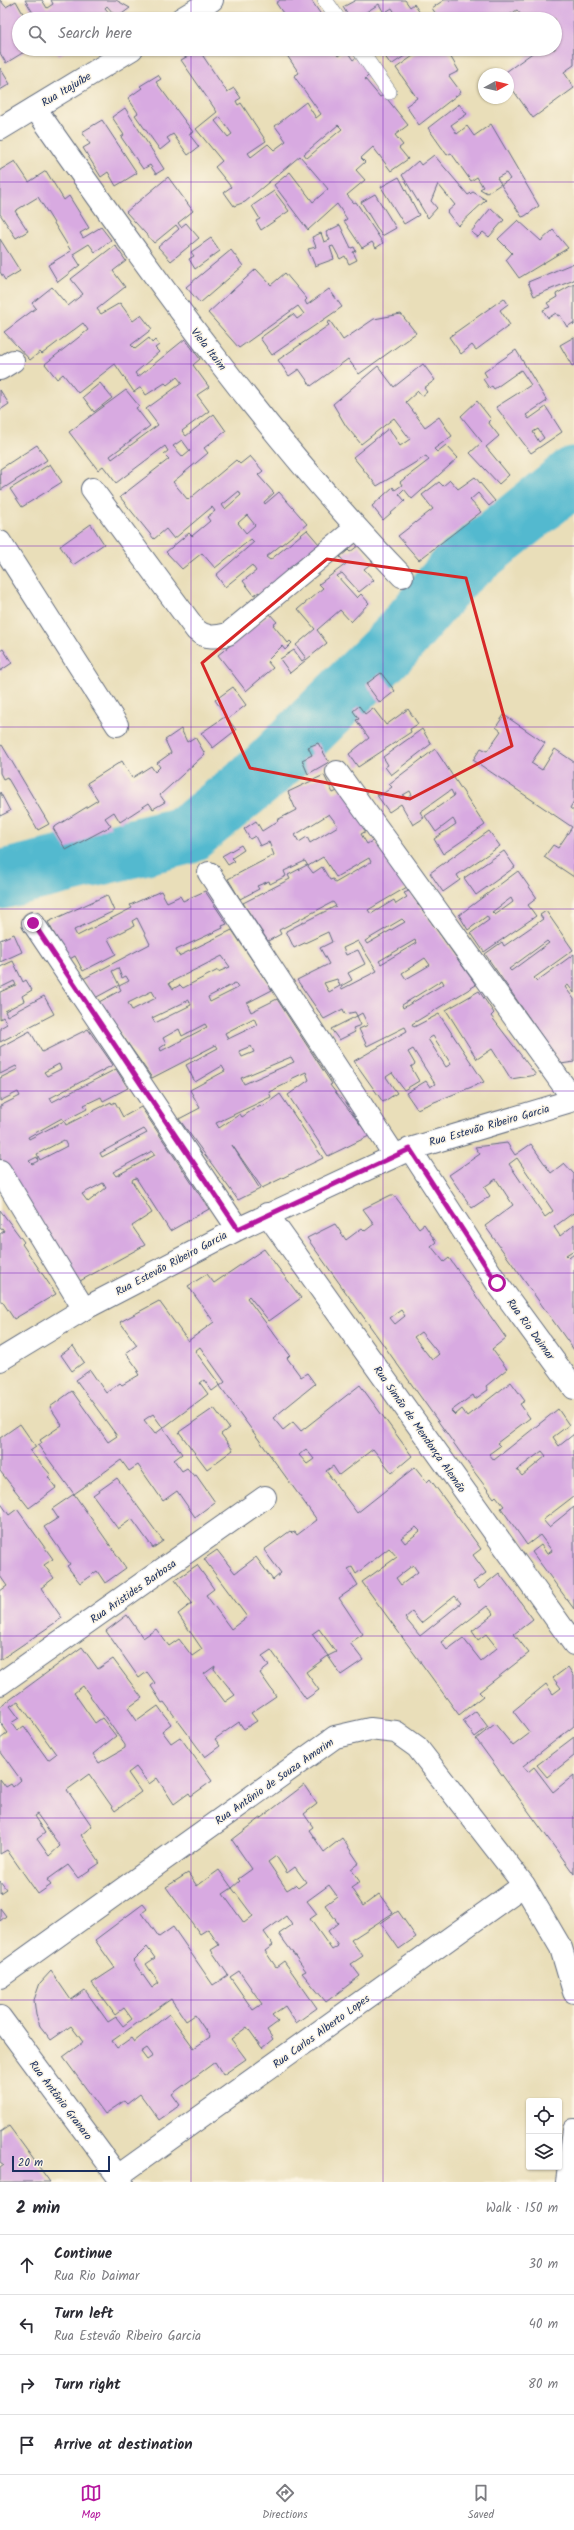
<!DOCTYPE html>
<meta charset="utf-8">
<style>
:root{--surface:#fff;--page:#f2f2f3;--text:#2b2b33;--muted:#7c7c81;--line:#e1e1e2;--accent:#b5179e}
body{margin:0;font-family:Kalam,sans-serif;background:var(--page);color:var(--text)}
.controls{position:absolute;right:12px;bottom:12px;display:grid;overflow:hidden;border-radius:4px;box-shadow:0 1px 3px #0004}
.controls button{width:36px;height:36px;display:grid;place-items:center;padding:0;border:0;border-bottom:1px solid var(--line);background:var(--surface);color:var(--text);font:20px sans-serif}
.compass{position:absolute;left:478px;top:68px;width:36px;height:36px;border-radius:50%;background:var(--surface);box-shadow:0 1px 3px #0004;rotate:82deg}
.scale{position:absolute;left:12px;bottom:10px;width:98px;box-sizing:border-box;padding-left:4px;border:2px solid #1b2f5e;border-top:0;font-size:11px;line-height:14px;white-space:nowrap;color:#1b2f5e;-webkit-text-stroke:3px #fcf5e5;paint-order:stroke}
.stop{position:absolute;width:12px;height:12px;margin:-9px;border:3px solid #b5179e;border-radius:50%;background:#fff}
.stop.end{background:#b5179e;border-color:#fff;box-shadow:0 1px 4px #0008}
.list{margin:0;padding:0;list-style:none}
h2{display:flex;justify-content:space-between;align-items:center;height:52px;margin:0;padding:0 16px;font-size:17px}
h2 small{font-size:13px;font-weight:400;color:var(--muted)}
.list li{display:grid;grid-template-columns:26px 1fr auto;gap:12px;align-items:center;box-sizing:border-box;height:60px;padding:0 16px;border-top:1px solid var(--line)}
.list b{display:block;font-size:15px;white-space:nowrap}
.list p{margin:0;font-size:13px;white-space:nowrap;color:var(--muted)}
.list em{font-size:13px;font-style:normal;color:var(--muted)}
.icon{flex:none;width:22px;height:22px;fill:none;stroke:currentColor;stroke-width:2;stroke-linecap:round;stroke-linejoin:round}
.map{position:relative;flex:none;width:574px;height:2182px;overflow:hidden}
.search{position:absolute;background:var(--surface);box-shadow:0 1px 3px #0004;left:12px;right:12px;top:12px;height:44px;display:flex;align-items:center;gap:10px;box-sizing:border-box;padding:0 14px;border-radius:22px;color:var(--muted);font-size:15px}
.sheet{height:292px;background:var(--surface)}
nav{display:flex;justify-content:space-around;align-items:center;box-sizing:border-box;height:56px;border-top:1px solid var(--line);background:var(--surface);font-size:11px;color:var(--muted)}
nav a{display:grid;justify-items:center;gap:2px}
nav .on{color:var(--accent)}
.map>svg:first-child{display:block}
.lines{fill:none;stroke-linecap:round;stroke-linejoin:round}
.river{stroke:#52b9cf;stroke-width:59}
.building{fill:#d8aae1;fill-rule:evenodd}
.service-casing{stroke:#636c7e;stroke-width:16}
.minor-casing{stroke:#636c7e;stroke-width:24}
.tertiary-casing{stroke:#636c7e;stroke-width:24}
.service{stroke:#fff;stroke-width:15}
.minor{stroke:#fff;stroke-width:22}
.tertiary{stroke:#fff;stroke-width:22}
.route{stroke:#b5179e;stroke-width:5}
.marked{fill:none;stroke:#d62828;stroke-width:3;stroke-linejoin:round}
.grid{fill:none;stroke:#7b2cbf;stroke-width:1;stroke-opacity:0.55}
.labels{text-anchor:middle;stroke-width:3;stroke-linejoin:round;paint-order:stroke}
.street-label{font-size:11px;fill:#1b2f5e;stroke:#fcf5e5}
</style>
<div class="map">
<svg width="574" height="2182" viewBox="0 0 574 2182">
<rect width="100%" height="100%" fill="#fcf5e5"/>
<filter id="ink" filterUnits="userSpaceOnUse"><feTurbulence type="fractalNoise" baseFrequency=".025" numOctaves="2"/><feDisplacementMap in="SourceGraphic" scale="8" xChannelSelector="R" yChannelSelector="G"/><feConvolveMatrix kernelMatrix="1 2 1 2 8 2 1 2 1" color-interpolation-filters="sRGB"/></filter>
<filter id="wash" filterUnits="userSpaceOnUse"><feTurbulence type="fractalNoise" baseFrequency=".012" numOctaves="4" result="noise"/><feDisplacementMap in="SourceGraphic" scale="16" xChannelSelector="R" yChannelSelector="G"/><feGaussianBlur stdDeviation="0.9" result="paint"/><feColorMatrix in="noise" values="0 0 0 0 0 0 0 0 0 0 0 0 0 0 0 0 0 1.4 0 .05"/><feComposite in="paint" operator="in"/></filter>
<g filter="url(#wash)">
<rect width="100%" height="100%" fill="#e9deb9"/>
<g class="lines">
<path class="river" d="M0,880L187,835L266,771L395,643L456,571L574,476"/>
</g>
<g id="blocks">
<path class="building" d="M0,0L6,7L16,1L26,19H19V49H29L6,63L0,53Z
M25,0H42L47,8L53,4L51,0H116L130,8L115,19H37ZM107,6L113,13L111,15L105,8Z
M280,0H311L324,19H287L276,3Z
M356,0H405L410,7L414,4L424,19H392L397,16L392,8L384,13L379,4L355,19H350L343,7Z
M444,0H573L574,65L564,72L574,88L533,118L508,83V74H503L538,49H555V19H524L517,10L503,19H439L432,8Z
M55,49H71L59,56Z
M288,49H333L338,56L346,50L353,60L358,56L370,74L365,79L380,97L384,95L408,125L395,135L403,145L399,148L408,159L391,171L373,147L361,158L365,162L356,170L365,180L347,195L354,203L356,202L383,243L376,248L372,242L362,248L344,221L347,219L337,204L308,230L274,185L290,172L313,202L328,189L300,156L245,202L234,206L224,192L231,187L215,167L222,161L196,129L217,112L181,60L199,50L227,92L234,88L241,98L236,101L238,105L241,103L266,141L248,153L251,157L268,144L274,150L286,141L275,126L306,102L316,118L321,114L294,76L299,73L284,51ZM220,117L232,134L228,137L215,121ZM338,125L342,129L307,158L304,154Z
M387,49H415L391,65L382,52Z
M423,49H446L459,71L449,76L461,92L419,125L406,106L417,98L396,68Z
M0,68L10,84L0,90Z
M158,75L161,79L156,82L193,132L189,134L199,147L188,155L173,134L167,138L170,142L160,150L135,115L138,113L128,98L142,88L140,86Z
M459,104L467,114L451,125L457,134L467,126L474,136L491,124L539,206L525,216L522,217L501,185L510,179L506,173L497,178L501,184L487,193L480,189L483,187L477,177L471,181L451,153L447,155L428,128Z
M125,108L164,169L156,174L150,165L143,169L121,137L124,135L112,117Z
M102,120L137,173L116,186L108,172L101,177L83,148L90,144L82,132Z
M434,155L468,195L473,192L486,200L458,226L447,212L455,205L438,184L431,201L437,208L428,218L402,175L418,161L421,165Z
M15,161L29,182L46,171L64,200L69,196L89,228L80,233L83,238L101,227L111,240L95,252L89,244L73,254L80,265L58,282L48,265L71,251L38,197L15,211L28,231L16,238L0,214V170Z
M168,177L193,211L178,223L181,227L186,223L199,238L171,261L158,247L179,229L176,225L154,243L126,212Z
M399,177L419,215L404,224L381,187Z
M274,191L289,211L261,230L256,221L260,219L252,206Z
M375,194L396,228L382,236L361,202Z
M491,208L504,220L489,237L483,232L478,237L471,232Z
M518,220L541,241L553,230L568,248L519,278L506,260L512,253L498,239Z
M340,225L351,248L354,247L356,251L353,252L357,260L349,264L345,256L340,259L333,246L330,247L334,259L315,266L308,249L316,247L312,237L321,233L324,242L330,240L326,232Z
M211,238L220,251L195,269L189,259L194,256L191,252Z
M0,239L20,271L5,280L0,272Z
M115,245L126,261L113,271L125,287L97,309L101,314L120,303L133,321L141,315L152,329L131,345L135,349L149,338L152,343L155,340L159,345L155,348L159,352L135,373L138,377L185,339L200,359L193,365L209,387L197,395L209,411L182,431L186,436L214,414L226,431L204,448L208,453L173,482L188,500L236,460L240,464L250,456L263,471L258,475L274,493L264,502L265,504L279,492L307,524L266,557L270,560L307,530L319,544L286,571L290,576L263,598L259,592L254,595L243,581L256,571L252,565L225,587L216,575L254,542L251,539L215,568L202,553L182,569L166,552L189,533L192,536L210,521L207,517L215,511L212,507L174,539L166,529L154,539L120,497L169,459L164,454L168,451L165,446L116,483L103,466L98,470L69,432L126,390L139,406L136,408L150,426L110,456L112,459L158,425L146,409L182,383L177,377L167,385L165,383L146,395L141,387L134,392L115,364L78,393L63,374L57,379L45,364L88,330L83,323L42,354L40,352L30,360L4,332L36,308L32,303L52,287L68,306L83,294L71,279ZM182,440L190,451L183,457L173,446ZM239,491L241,495L225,509L222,505ZM247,515L255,525L246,533L238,523Z
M231,250L243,266L200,303L186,287Z
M574,263V280L534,296L528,282Z
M256,269L271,285L285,273L307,299L305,301L307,305L329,289L342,307L272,355L260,338L293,314L297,319L304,314L298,306L239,348L208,313Z
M574,284V325L573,323L567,327L560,315L558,316L556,313L548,318L543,310L550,307L547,303L557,297L556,294Z
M504,298L508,304L500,310L510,325L476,350L472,345L461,354L449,337Z
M401,314L416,333L359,374L348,359L311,386L299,369L289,376L278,360L329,325L327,323L330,321L343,340L374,319Z
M574,337V365L572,366L560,345Z
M516,350L547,401L526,415L529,419L546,407L562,432L531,453L496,407L531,385L521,370L494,389L492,386L489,388L483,379L487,377L484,372ZM538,429L544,438L539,442L533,432Z
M423,364L435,380L424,388L427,392L422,396L418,391L406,402L425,427L439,417L452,436L434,449L437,452L446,445L458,458L412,499L404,489L399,494L405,501L383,520L372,506L393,487L395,490L402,485L400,482L429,460L426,456L377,486L353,457L389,428L400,446L410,439L394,418L361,444L346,426L333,404L378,366L394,387Z
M100,383L112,398L94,412L83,397Z
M0,390L9,404L0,410Z
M477,401L491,419L488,422L499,436L486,447L509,475L499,484L470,453L482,442L461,416Z
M37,445L47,460L1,490L0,469Z
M50,464L62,482L22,507L10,489Z
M475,477L495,501L489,506L478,493L470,500L481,512L419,560L398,536L433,509L422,495L439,482L443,486L450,480L458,489Z
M91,524L104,544L73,565L60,546Z
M359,545L373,562L364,569L374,580L359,592L342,573L337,576L357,598L361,594L369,603L351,622L340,610L317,630L327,643L290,673L280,659L294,650L302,661L306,658L296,645L315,629L298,609L323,588L319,584L346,564L340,557L348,550L350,552Z
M270,614L277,622L273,625L288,643L290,641L292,643L285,650L282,646L267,661L273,668L246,691L218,655Z
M3,649L12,663L0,671V651Z
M381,673L395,691L380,703L366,684Z
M233,687L246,705L228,719L236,730L213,748L201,733L226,716L215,700Z
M359,706L365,714L373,708L386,725L408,709L418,724L410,729L411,732L358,767L349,754L369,738L356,720L359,719L353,711Z
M504,715L545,743L531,763L542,770L555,749L574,762V801L570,808L574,811V877L544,857L553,845L558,848L572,827L473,760L481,748L487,751L501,731L496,727Z
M181,729L187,742L195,737L205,754L160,795L165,802L153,809L149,803L120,822L114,812L105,818L111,826L66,850L53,828L98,800L87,783L122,761L132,778L151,766L155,772L160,767L157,763L171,753L165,740Z
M422,729L431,744L391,775L385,767L388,765L383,757Z
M318,743L329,762L308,774L302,760L312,755L308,747Z
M2,745L49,824L38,830L7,777L3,779L0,773V746Z
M435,749L485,825L443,854L434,839L456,824L453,819L436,832L425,816L454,796L451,790L420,812L424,818L413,825L401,804L389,812L376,794L380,796L392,787L389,784ZM410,791L412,795L406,799L403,795Z
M324,775L333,793L344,788L368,830L361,834L367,844L374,840L407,887L368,910L371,914L394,900L396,904L407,897L404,893L409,891L476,985L412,1024L414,1027L439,1014L484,1082L417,1109L406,1093L426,1081L430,1087L435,1084L413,1049L408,1052L415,1064L411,1067L419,1081L404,1090L392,1073L386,1077L397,1093L383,1102L354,1061L407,1031L405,1027L367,1046L359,1029L368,1025L362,1013L357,1016L355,1012L345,1014L343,1009L324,1019L297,980L329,964L320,948L332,942L328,932L294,948L286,931L336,906L333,902L279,930L281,934L268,941L243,903L290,879L288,875L307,865L313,873L322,867L330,880L333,879L335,883L371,862L369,858L336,877L323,857L308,866L305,861L284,871L286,876L270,884L269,881L257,886L259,889L240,899L228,879L274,855L269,842L260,846L255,836L250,839L244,829L256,821L262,831L278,821L277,820L296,810L288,792ZM329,814L338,826L310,843L307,837L299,842L295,835ZM402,919L405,922L367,944L365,941ZM415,940L416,943L381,964L379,961ZM358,941L377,971L342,989L341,986L352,980L348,973L365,964L358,950L346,955L343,948ZM425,958L430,965L406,979L402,973ZM337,979L340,986L329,992L324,983ZM442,980L444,984L403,1008L402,1005ZM433,1036L451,1064L446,1067L428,1039Z
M0,792L10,811L0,816Z
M489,831L500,846L457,875L460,880L443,892L430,873Z
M241,845L244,850L232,858L235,861L228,865L222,856Z
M504,851L515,867L476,895L464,878Z
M518,871L537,898L528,905L536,916L484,952L471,933L489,920L487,916L468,930L459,915ZM511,898L513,902L509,905L495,915L492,912Z
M161,891L167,902L180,896L183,901L205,891L227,924L222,926L223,928L176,950L179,956L232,930L272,990L247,1003L251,1012L277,999L332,1084L330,1085L369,1136L328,1156L288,1095L309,1080L306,1072L291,1079L292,1081L269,1092L271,1097L216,1123L219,1128L240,1114L242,1117L260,1105L262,1107L280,1094L323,1158L262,1188L232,1145L260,1189L238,1200L179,1119L200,1108L190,1090L225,1071L222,1066L195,1082L186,1065L218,1048L216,1045L152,1078L99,1002L121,990L119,986L129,981L126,976L122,978L118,968L112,971L119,985L95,998L83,979L150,944L137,918L132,921L134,926L108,939L116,954L83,971L75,956L68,960L48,922L107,895L114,911L74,930L77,936L132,908L130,905ZM222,956L230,967L218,972V970L183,988L180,985L173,989L169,983ZM235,983L238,988L210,1002L208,997ZM152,991L156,998L132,1010L128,1003ZM189,1000L191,1005L155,1023L152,1018ZM254,1018L257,1025L228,1039L225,1033ZM205,1024L207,1027L161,1051L160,1048L166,1044L163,1038L179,1029L182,1036ZM251,1046L254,1052L242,1057L239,1051ZM291,1057L294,1062L244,1084L241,1078Z
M546,911L573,950L534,978L537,981L574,954V993L568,985L565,987L574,999V1062L561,1064L485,954L502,942L504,946L543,919L540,915ZM547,941L549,943L511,971L509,969Z
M14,934L22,952L0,962V940Z
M13,961L23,982L26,980L32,990L22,996L24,1001L5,1011L7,1016L44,996L54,1014L0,1042V1028L7,1024L3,1017L0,1019V992L16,985L14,981L0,988V967Z
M479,991L494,1013L491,1016L536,1075L511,1079L492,1049L477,1059L446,1010Z
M357,1016L361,1025L353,1028L355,1032L339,1040L331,1029Z
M88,1029L113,1065L50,1098L52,1102L116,1069L128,1088L103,1101L101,1097L84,1105L87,1109L64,1121L62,1118L28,1137L29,1139L64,1121L66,1125L111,1102L112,1104L115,1102L123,1117L141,1107L209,1209L170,1231L136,1178L133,1179L132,1181L152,1213L132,1226L145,1245L80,1281L0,1159V1106L20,1096L18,1092L0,1101V1078L18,1069L16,1066L0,1074V1047L30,1031L42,1052ZM59,1064L61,1069L47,1076L44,1072ZM144,1129L147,1133L102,1157L100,1153ZM64,1140L67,1146L40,1160L37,1154ZM152,1151L155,1155L116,1176L113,1172ZM37,1157L38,1161L32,1164L29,1161ZM103,1183L106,1188L88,1202L82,1194Z
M507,1143L515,1155L531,1144L551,1173L564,1163L574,1174V1215L573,1213L554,1227L560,1236L574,1225V1250L566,1255L569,1258L574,1254V1350L485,1226L513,1205L496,1179L484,1187L490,1196L472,1208L449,1175L480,1154L475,1147ZM517,1158L553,1211L545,1217L509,1164Z
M391,1195H394L419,1228L424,1224L436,1242L431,1246L444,1262L449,1258L506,1338L492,1349L507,1369L486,1386L488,1390L475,1399L473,1395L451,1411L455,1415L462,1409L467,1416L511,1382L525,1401L520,1404L530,1418L497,1443L500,1446L489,1454L494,1460L558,1409L569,1425L553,1437L559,1446L574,1434V1496L543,1520L549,1527L574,1507V1609L532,1552L541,1545L547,1554L552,1551L540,1535L527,1545L501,1508L504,1506L496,1496L494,1498L475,1473L307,1238L335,1224L346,1240L362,1228L365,1231L374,1224L363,1209ZM401,1310L405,1316L395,1324L390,1318ZM421,1332L439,1354L432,1360L414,1337ZM542,1451L546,1456L522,1476L517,1470Z
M0,1210L24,1242L22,1244L56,1294L14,1319L2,1301L0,1302V1234L4,1231L2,1228L0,1229Z
M264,1249L301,1298L269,1321L249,1296L247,1298L290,1355L287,1358L301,1377L307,1373L315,1384L273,1418L283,1430L293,1422L301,1431L360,1385L412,1456L392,1473L373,1449L339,1475L333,1466L326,1471L357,1513L415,1467L427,1482L430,1479L481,1549L473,1555L486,1573L473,1582L479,1589L499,1573L533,1619L514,1634L529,1653L479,1692L483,1696L459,1715L362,1582L397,1557L389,1548L356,1574L352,1567L348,1569L358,1585L339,1598L363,1634L350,1643L363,1660L341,1675L328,1656L336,1652L319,1629L312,1634L328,1656L306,1672L319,1690L306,1699L271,1650L262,1656L269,1666L260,1673L276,1696L251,1713L257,1721L244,1729L239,1722L215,1739L220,1746L205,1757L164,1702L162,1703L151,1686L155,1683L147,1672L139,1678L106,1631L127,1615L143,1638L156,1629L169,1646L179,1639L192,1656L202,1649L178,1614L192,1603L175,1580L197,1565L214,1589L206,1595L231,1629L247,1617L204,1559L217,1550L235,1573L256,1557L273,1580L281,1573L264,1550L290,1531L292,1533L295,1532L297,1535L317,1520L220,1386L225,1382L200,1347L195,1351L220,1385L212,1391L204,1380L200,1383L208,1394L163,1428L153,1414L144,1420L155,1434L163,1428L182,1454L174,1460L182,1471L187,1468L194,1476L196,1475L215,1502L195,1517L177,1491L163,1501L138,1465L129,1471L121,1460L74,1494L38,1445L42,1443L40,1440L62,1425L50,1407L72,1391L108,1442L117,1436L76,1380L90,1370L106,1393L120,1383L122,1385L139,1375L137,1372L139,1371L126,1353L137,1345L120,1322L159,1301L188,1341L214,1322L188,1286L207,1274L214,1283ZM306,1449L314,1459L307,1464L299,1455ZM416,1527L420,1531L405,1543L401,1538ZM413,1565L418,1572L401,1585L396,1578ZM455,1596L461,1603L420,1636L405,1618L412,1612L421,1623ZM487,1606L494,1614L472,1631L478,1640L486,1634L497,1648L481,1661L463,1638L447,1650L441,1642ZM215,1666L214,1669L235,1695L225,1702L204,1674Z
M73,1346L84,1362L72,1371L61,1355Z
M214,1408L229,1428L221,1434L233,1450L207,1469L179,1432Z
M20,1424L36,1447L30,1451L51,1475L48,1477L56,1488L29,1508L0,1471V1438Z
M117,1478L163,1541L153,1548L132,1519L118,1529L93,1495Z
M74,1494L126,1568L105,1583L97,1571L80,1583L67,1566L70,1564L44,1527L58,1518L52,1509Z
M0,1502L9,1515L17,1509L53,1559L44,1565L54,1578L41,1588L62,1618L0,1660V1591L7,1586L0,1576Z
M82,1647L98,1669L113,1659L142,1698L128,1708L137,1721L158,1706L171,1724L162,1731L171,1743L180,1737L212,1781L191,1796L189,1793L174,1804L157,1778L149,1784L136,1767L128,1773L141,1792L115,1811L89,1774L67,1790L92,1826L81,1835L100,1863L78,1878L68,1865L47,1880L51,1885L38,1894L7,1850L0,1854V1779L6,1787L11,1784L13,1787L21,1780L0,1751V1739L8,1733L0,1722V1707ZM83,1686L125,1745V1748L99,1763L93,1754L116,1736L102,1718L95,1723L74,1693ZM18,1701L56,1754L48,1760L24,1726L17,1731L11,1723L19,1718L10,1706ZM37,1814L60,1846L49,1856L37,1839L45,1833L34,1816Z
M568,1667L574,1676V1726L523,1766L528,1772L534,1767L553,1792L574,1775V1874L476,1739L495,1724L513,1746L530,1733L513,1711L546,1684L553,1694L561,1688L553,1678Z
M476,1711L488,1727L475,1737L463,1721Z
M574,1737V1756L547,1777L537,1765Z
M304,1785L317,1804L304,1814L313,1827L309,1830L324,1852L342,1838L359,1863L351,1869L360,1882L351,1888L363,1906L379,1894L393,1913L351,1940L363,1956L351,1964L360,1976L326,2002L302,1973L306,1971L279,1934L292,1925L286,1916L264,1932L273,1945L265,1951L276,1967L284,1961L317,2008L296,2023L285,2006L272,2015L278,2022L267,2030L273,2039L262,2048L247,2027L231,2039L246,2059L223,2075L215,2062L172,2094L180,2105L159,2120L140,2094L127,2104L124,2101L105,2114L63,2057L83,2042L71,2026L51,2040L40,2026L36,2015L34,2000L40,1983L51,1971L71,2000L85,1990L108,2022L116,2017L123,2026L132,2019L124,2008L115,2015L92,1983L115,1968L95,1940L143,1904L147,1909L142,1913L159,1937L173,1927L213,1985L228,1975L211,1950L219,1945L208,1929L200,1934L166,1887L188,1873L197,1886L219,1870L232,1888L240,1881L238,1879L252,1869L232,1840ZM276,1856L287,1873L295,1867L306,1882L298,1888L295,1885L287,1890L268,1862ZM329,1885L337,1896L325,1905L338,1923L328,1931L338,1946L332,1950L310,1919L317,1914L307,1901ZM232,1888L253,1916L244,1923L223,1894ZM147,1947L155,1958L146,1964L159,1983L152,1988L133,1961ZM239,1971L262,2004L253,2010L230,1977ZM171,1999L186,2021L195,2015L210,2037L194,2048L169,2014L134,2042L131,2038L117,2048L112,2041ZM147,2048L153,2056L147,2060L141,2052Z
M0,1881L6,1889L0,1893Z
M0,1908L6,1916L0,1921Z
M398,1911L416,1937L399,1949L381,1923Z
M9,2126L23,2145L50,2182H0V2168L4,2165L0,2162V2132Z"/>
</g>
</g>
<g filter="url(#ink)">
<use href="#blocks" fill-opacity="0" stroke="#636c7e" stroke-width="1"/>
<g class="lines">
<defs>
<path id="service" d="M325,0L338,19
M359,49L389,92"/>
<path id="minor" d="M35,108C149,271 264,433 402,576
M0,369L13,361
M92,489L196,630C206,639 216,637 228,634L356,528
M0,542L117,725
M337,772L574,1100
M209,873L395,1156
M33,923L238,1229
M410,1149L497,1283L574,1388
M0,1171L84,1309
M267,1214L574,1644
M0,1360L84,1309L238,1229L410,1149L574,1100
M0,1684L265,1497
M0,1977L335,1737L370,1729L396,1732L417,1747L524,1885L561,1948L574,1992
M0,2017L122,2182
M118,2176L524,1885
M567,2182L574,2130"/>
<path id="tertiary" d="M181,19L212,0
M0,129L132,49"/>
</defs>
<use href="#service" class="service-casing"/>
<use href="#minor" class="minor-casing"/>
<use href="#tertiary" class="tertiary-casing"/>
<use href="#service" class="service"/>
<use href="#minor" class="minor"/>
<use href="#tertiary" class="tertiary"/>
</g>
</g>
<g class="lines" filter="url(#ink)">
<path class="route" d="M33,923L238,1229L410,1149L497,1283"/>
</g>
<path class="marked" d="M327,559L466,578L512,746L410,799L250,768L202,663Z"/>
<path class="grid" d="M191,0V19M383,0V19M191,49V2182M383,49V2182M0,182H574M0,364H574M0,546H574M0,727H574M0,909H574M0,1091H574M0,1273H574M0,1455H574M0,1636H574M0,1818H574M0,2000H574"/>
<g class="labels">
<g class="street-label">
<text transform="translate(66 89) rotate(-31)" y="4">Rua Itajuíbe</text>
<text transform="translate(209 349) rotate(52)" y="4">Viela Itaim</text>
<text transform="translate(489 1125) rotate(-16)" y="4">Rua Estevão Ribeiro Garcia</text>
<text transform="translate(171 1263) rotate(-28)" y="4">Rua Estevão Ribeiro Garcia</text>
<text transform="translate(531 1329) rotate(54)" y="4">Rua Rio Daimar</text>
<text transform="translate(420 1429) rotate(55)" y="4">Rua Simão de Mendonça Alemão</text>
<text transform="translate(133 1591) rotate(-35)" y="4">Rua Aristides Barbosa</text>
<text transform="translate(274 1781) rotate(-35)" y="4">Rua Antônio de Souza Amorim</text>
<text transform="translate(321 2031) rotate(-36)" y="4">Rua Carlos Alberto Lopes</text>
<text transform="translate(61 2100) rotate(53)" y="4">Rua Antônio Granaro</text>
</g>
</g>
</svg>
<div class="controls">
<button><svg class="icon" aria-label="locate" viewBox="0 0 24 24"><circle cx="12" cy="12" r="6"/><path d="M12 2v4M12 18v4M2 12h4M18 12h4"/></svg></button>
<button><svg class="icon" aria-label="layers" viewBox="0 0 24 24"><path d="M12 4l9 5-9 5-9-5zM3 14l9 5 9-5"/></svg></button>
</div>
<svg class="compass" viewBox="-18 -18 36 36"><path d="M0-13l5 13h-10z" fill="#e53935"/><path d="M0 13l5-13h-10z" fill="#7c7c81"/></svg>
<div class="scale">20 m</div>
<div class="stop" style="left:497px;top:1283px"></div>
<div class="stop end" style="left:33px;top:923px"></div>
<div class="search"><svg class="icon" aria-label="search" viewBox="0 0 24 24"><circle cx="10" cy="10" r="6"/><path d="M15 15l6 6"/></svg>Search here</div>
</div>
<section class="sheet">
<h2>2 min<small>Walk · 150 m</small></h2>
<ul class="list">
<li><svg class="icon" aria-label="ahead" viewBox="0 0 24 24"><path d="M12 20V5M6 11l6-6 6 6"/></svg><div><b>Continue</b><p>Rua Rio Daimar</p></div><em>30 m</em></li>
<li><svg class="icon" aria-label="left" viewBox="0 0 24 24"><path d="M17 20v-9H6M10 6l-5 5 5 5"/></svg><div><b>Turn left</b><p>Rua Estevão Ribeiro Garcia</p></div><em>40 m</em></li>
<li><svg class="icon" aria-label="right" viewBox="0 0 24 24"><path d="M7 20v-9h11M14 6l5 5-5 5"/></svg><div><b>Turn right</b></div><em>80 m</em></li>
<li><svg class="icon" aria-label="arrive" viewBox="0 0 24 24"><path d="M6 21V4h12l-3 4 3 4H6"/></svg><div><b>Arrive at destination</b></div></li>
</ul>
</section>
<nav>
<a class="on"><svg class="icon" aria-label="map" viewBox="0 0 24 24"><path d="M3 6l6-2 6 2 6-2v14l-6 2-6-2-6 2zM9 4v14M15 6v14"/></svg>Map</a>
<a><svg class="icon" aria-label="directions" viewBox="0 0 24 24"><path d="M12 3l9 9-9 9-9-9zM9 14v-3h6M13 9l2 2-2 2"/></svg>Directions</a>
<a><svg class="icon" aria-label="saved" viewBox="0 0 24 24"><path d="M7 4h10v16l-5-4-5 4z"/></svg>Saved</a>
</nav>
